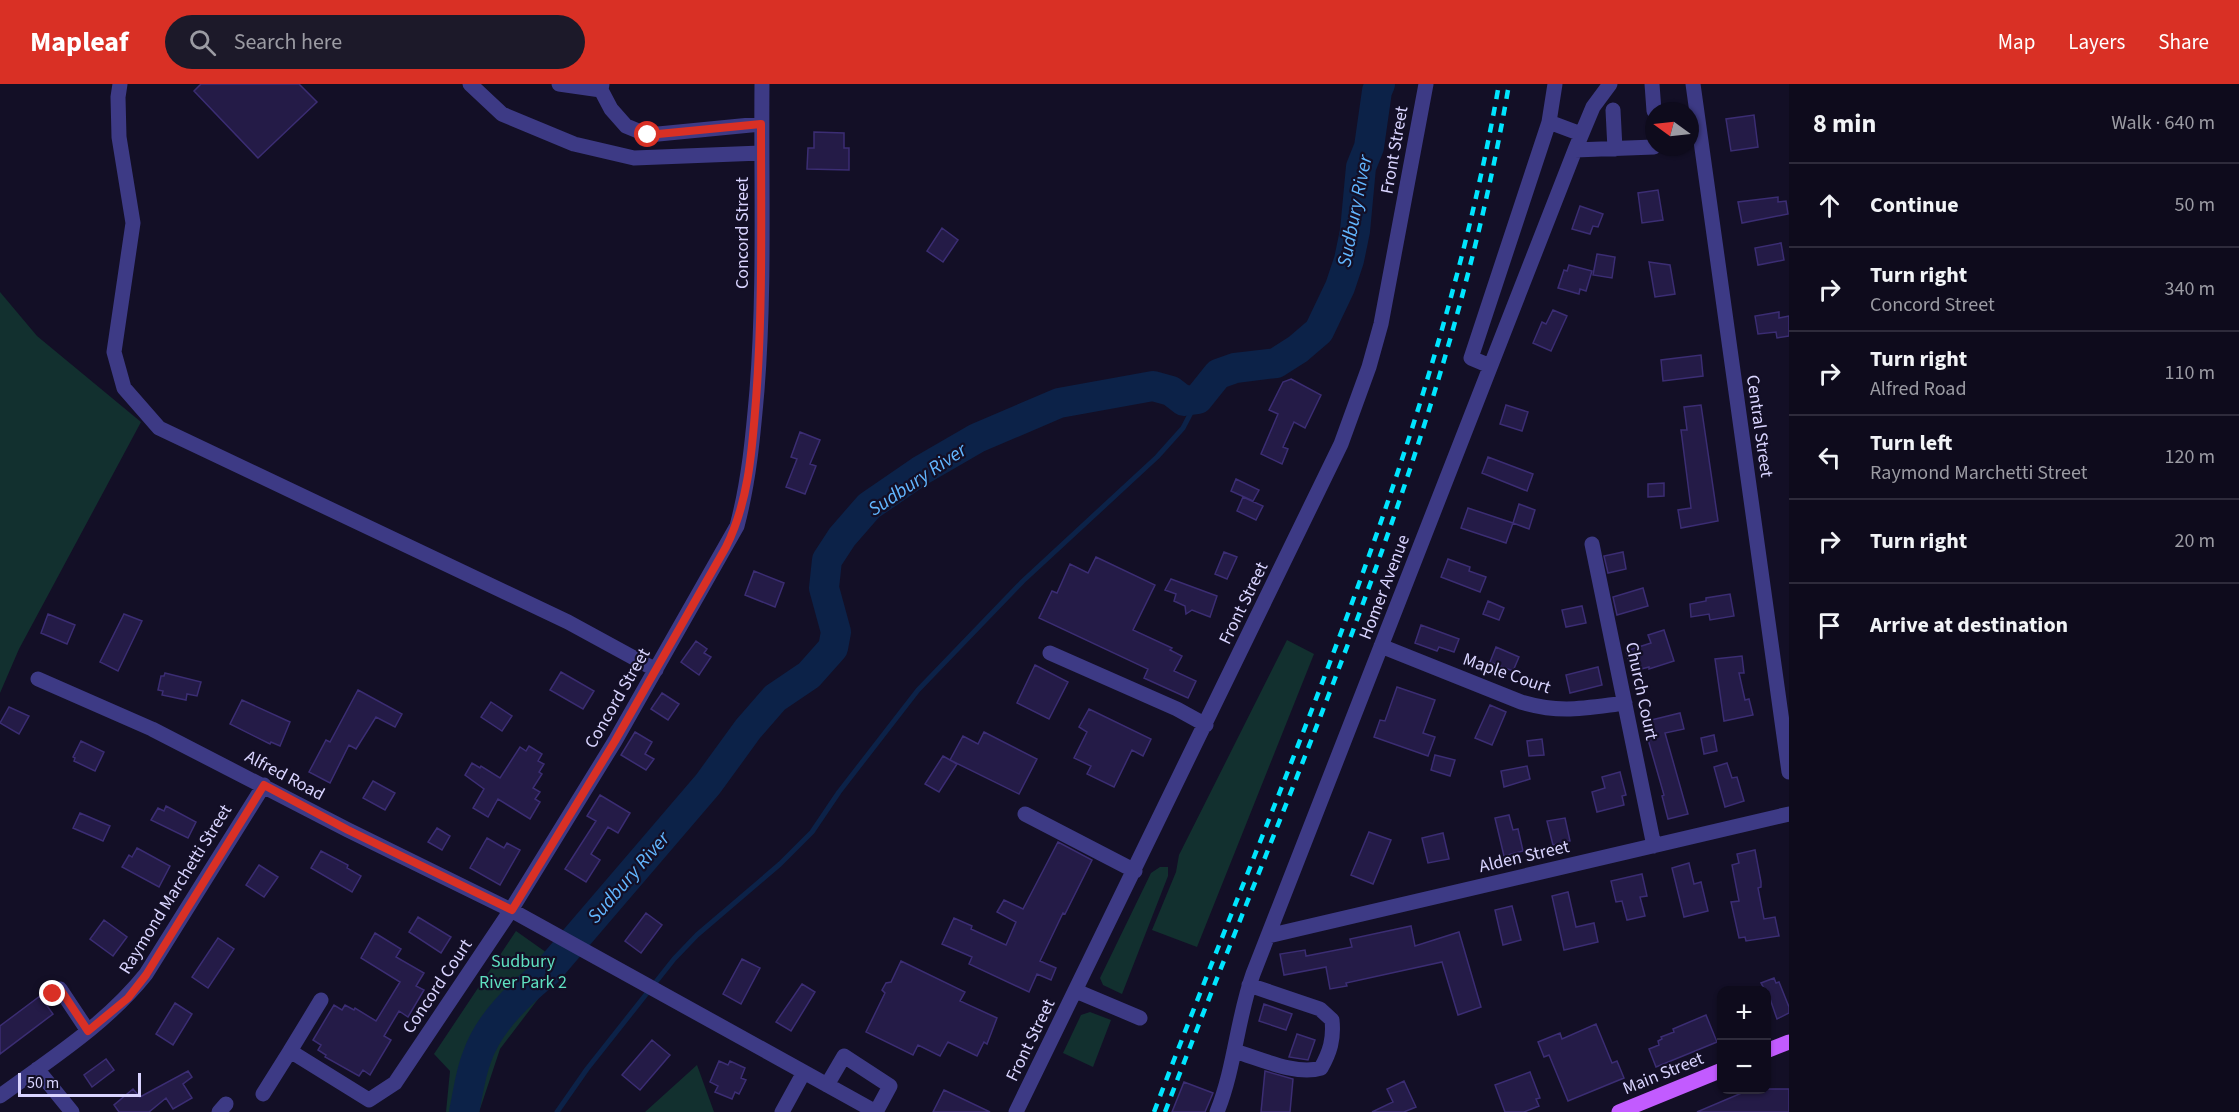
<!DOCTYPE html>
<meta charset="utf-8">
<style>
:root{--surface:#0e0b1c;--page:#1c1929;--text:#f1f3f6;--muted:#9b9ba3;--line:#2e2b3b;--accent:#d93025}
body{margin:0;font-family:"Source Sans 3",sans-serif;background:var(--page);color:var(--text)}
.controls{position:absolute;right:18px;bottom:18px;display:grid;overflow:hidden;border-radius:12px;box-shadow:0 2px 4px #0004}
.controls button{width:54px;height:54px;display:grid;place-items:center;padding:0;border:0;border-bottom:2px solid var(--line);background:var(--surface);color:var(--text);font:30px sans-serif}
.compass{position:absolute;left:1645px;top:18px;width:54px;height:54px;border-radius:50%;background:var(--surface);box-shadow:0 2px 4px #0004;rotate:285deg}
.scale{position:absolute;left:18px;bottom:15px;width:123px;box-sizing:border-box;padding-left:6px;border:3px solid #d9d4ff;border-top:0;font-size:16px;line-height:21px;white-space:nowrap;color:#d9d4ff;-webkit-text-stroke:4px #130f26;paint-order:stroke}
.stop{position:absolute;width:18px;height:18px;margin:-14px;border:4px solid #d93025;border-radius:50%;background:#fff}
.stop.end{background:#d93025;border-color:#fff;box-shadow:0 2px 6px #0008}
.list{margin:0;padding:0;list-style:none}
h2{display:flex;justify-content:space-between;align-items:center;height:78px;margin:0;padding:0 24px;font-size:26px}
h2 small{font-size:20px;font-weight:400;color:var(--muted)}
.list li{display:grid;grid-template-columns:39px 1fr auto;gap:18px;align-items:center;box-sizing:border-box;height:84px;padding:0 24px;border-top:2px solid var(--line)}
.list b{display:block;font-size:22px;white-space:nowrap}
.list p{margin:0;font-size:20px;white-space:nowrap;color:var(--muted)}
.list em{font-size:20px;font-style:normal;color:var(--muted)}
.icon{flex:none;width:33px;height:33px;fill:none;stroke:currentColor;stroke-width:2;stroke-linecap:round;stroke-linejoin:round}
.map{position:relative;flex:none;width:1789px;height:1028px;overflow:hidden}
header{display:flex;align-items:center;gap:36px;box-sizing:border-box;height:84px;padding:0 30px;background:var(--accent);color:#fff}
header strong{font-size:28px}
nav{display:flex;gap:33px;margin-inline-start:auto;font-size:21px}
.search{width:420px;height:54px;background:var(--page);display:flex;align-items:center;gap:15px;box-sizing:border-box;padding:0 21px;border-radius:33px;color:var(--muted);font-size:22px}
main{display:flex}
aside{flex:1;background:var(--surface)}
.map>svg:first-child{display:block}
.green{fill:#12302f}
.lines{fill:none;stroke-linecap:round;stroke-linejoin:round}
.stream{stroke:#0c2248;stroke-width:5}
.river{stroke:#0c2248;stroke-width:30}
.building{fill:#241b47;stroke:#3b2d73;stroke-width:1.5}
.minor{stroke:#3d3a85;stroke-width:15}
.major{stroke:#c25bff;stroke-width:15}
.rail{stroke:#00e5ff;stroke-width:4.5;stroke-dasharray:9 8;stroke-linecap:butt}
.route{stroke:#d93025;stroke-width:8}
.labels{text-anchor:middle;stroke-width:4.5;stroke-linejoin:round;paint-order:stroke}
.street-label{font-size:18px;fill:#d9d4ff;stroke:#130f26}
.park-label{font-size:18px;fill:#5fe0c0;stroke:#130f26}
.water-label{font-size:20px;font-style:italic;fill:#62b6ff;stroke:#130f26}
</style>
<header>
<strong>Mapleaf</strong>
<div class="search"><svg class="icon" aria-label="search" viewBox="0 0 24 24"><circle cx="10" cy="10" r="6"/><path d="M15 15l6 6"/></svg>Search here</div>
<nav><a>Map</a><a>Layers</a><a>Share</a></nav>
</header>
<main>
<div class="map">
<svg width="1789" height="1028" viewBox="0 0 1789 1028">
<rect width="100%" height="100%" fill="#130f26"/>
<path class="green" d="M0,208L37,252L141,338L19,565L0,609Z
M1287,556L1314,570L1197,863L1152,846L1176,788L1179,771Z
M1160,783H1168V792L1122,910L1103,901L1100,894L1151,789Z
M516,847L564,881L500,965L479,1028H446L450,987L434,970Z
M1090,928L1111,936L1093,983L1063,969L1081,931Z
M697,981L714,1028H645Z"/>
<g class="lines">
<path class="stream" d="M557,1028L587,985L674,875L697,851L780,780L812,748L839,708L918,606L1023,497L1157,373L1183,344L1198,315"/>
<path class="river" d="M464,1028C468,1010 470,990 477,973C489,938 519,910 547,888L708,700L748,645L775,614L809,591L833,564L836,548L824,504L827,476L842,453L869,422L920,387L977,354L1059,319L1153,302L1171,307L1184,317L1198,315L1218,290L1235,284L1276,279L1298,265L1319,247L1340,203L1349,176L1355,147L1361,83L1369,63L1377,7L1380,0"/>
</g>
<path class="building" d="M201,0H299L317,18L258,74L194,7Z
M1754,31L1758,63L1731,67L1726,35Z
M814,48L844,49V64H849V86L807,85L808,64H814Z
M1658,106L1663,136L1642,139L1638,109Z
M1778,113V118L1786,117L1788,130L1742,139L1738,118Z
M1580,122L1603,130L1598,143L1593,142L1590,150L1572,145Z
M942,144L958,156L943,178L927,167Z
M1781,159L1784,176L1758,181L1755,164Z
M1597,170L1615,173L1612,194L1593,191Z
M1649,178L1670,181L1675,210L1655,213Z
M1569,181L1592,187L1586,207L1580,205L1579,210L1558,204L1564,186L1567,187Z
M1553,226L1567,232L1551,267L1533,259L1542,238L1546,240Z
M1779,228V234L1789,232V252L1777,254L1776,248L1758,250L1755,232Z
M1701,271L1703,292L1663,297L1661,276Z
M1291,295L1321,311L1305,344L1294,338L1283,363L1288,365L1282,380L1261,370L1278,330L1269,326L1283,298Z
M1506,321L1528,328L1522,347L1500,340Z
M1701,321L1718,437L1681,444L1678,426L1691,424L1681,346H1687L1684,323Z
M800,348L820,356L810,380L816,382L805,410L786,403L797,375L791,373Z
M1488,373L1533,390L1527,407L1482,389Z
M1236,395L1259,406L1253,417L1231,407Z
M1664,399V412L1648,413V400Z
M1243,413L1263,422L1256,436L1237,427Z
M1519,420L1535,426L1529,445L1513,439Z
M1468,424L1513,439L1506,459L1461,444Z
M1224,468L1237,473L1227,495L1215,490Z
M1623,468L1626,485L1608,489L1604,472Z
M1096,473L1155,501L1133,546L1172,564L1170,566L1182,572L1174,587L1196,597L1188,614L1144,594L1148,585L1039,534L1052,507L1057,509L1070,480L1088,489Z
M1448,475L1470,483L1469,487L1486,493L1480,508L1441,493Z
M754,487L784,499L775,523L745,511Z
M1171,495L1217,512L1210,533L1192,526L1186,530L1185,522L1174,517L1176,510L1165,506Z
M1643,504L1648,522L1617,531L1613,513Z
M1730,510L1734,532L1710,536L1709,530L1691,533L1690,520L1706,517V514Z
M1488,517L1504,524L1499,536L1483,530Z
M1582,522L1586,539L1566,543L1562,526Z
M48,530L75,541L67,560L41,549Z
M124,530L142,537L118,587L100,578Z
M1421,541L1459,555L1454,568L1439,563L1437,567L1415,559Z
M1664,546L1674,577L1649,585V583L1641,585L1640,581L1631,584L1626,567L1651,559L1648,551Z
M696,557L707,565L704,569L711,573L699,591L681,578Z
M1496,563L1519,573L1513,587L1490,578Z
M1742,572L1744,589H1739L1745,616L1749,615L1753,631L1724,637L1715,575Z
M1035,581L1068,598L1049,635L1017,619Z
M1598,583L1602,601L1570,609L1566,591Z
M561,588L594,607L583,625L550,606Z
M165,589L201,598L197,612L187,610L186,616L162,611L163,607L158,606L161,592H164Z
M1397,603L1435,616L1423,649L1435,653L1428,672L1374,653L1380,636L1385,637Z
M358,606L402,630L395,643L376,633L356,665L349,661L330,699L309,688L326,656L330,658Z
M662,609L679,620L668,636L651,625Z
M242,616L290,638L280,662L271,658L270,660L230,640Z
M491,618L512,632L502,647L481,633Z
M1490,621L1506,628L1492,661L1475,654Z
M9,623L29,632L19,650L0,639Z
M1089,625L1151,655L1143,672L1132,666L1114,703L1087,690L1091,682L1074,674L1087,648L1079,643Z
M1680,629L1684,645L1665,649L1688,730L1668,735L1662,712L1664,711L1643,638Z
M635,648L652,658L645,670L654,675L646,686L621,671Z
M984,648L1037,675L1019,710L950,676L963,652L978,660Z
M1714,651L1717,667L1704,670L1701,654Z
M1542,655L1544,671L1529,672L1527,657Z
M81,657L104,668L95,687L74,677L75,674L73,673Z
M529,662L542,670L538,677L544,680L539,688L542,690L533,704L540,708L535,715L540,718L530,735L498,715L488,733L473,724L484,705L465,691L472,679L480,684L481,682L500,694L520,663L526,667Z
M1435,671L1455,676L1450,692L1431,686Z
M943,672L957,680L939,708L925,700Z
M1727,679L1732,694L1737,693L1744,717L1725,723L1714,683Z
M1527,682L1530,695L1504,703L1501,687Z
M1620,688L1626,711L1622,712L1624,721L1597,728L1592,708L1605,704L1602,693Z
M373,697L395,709L385,726L363,714Z
M600,711L630,729L618,749L608,743L591,770L600,776L586,798L565,785L596,737L587,732Z
M166,722L196,738L188,754L151,736L158,724L164,727Z
M80,729L110,742L103,757L73,744Z
M1509,731L1513,746L1518,745L1523,767L1504,772L1495,734Z
M1565,734L1570,757L1553,761L1547,737Z
M437,744L450,752L442,766L428,758Z
M1369,748L1391,756L1373,800L1351,791Z
M1443,749L1449,775L1428,779L1422,754Z
M487,754L504,764L507,759L520,766L500,801L470,784Z
M1058,758L1092,776L1065,830L1063,829L1040,877L1056,884L1051,896L1037,890L1029,908L969,880L972,873L942,860L954,834L972,842L971,845L1006,861L1016,838L997,828L1004,816L1023,825Z
M137,764L170,782L159,803L122,783L129,771L132,773Z
M1755,766L1761,798V803L1758,804L1764,835L1775,833L1779,852L1746,857L1745,853L1739,854L1731,818L1739,817L1732,781L1739,779L1737,770Z
M321,767L348,781L347,784L361,792L352,808L311,784Z
M1689,779L1694,800L1701,798L1708,827L1684,833L1672,784Z
M259,781L278,793L264,813L246,801Z
M1642,790L1647,812L1640,813L1645,832L1627,836L1622,817L1616,818L1611,797Z
M1568,808L1576,843L1594,839L1598,858L1564,866L1552,812Z
M1512,822L1521,856L1503,861L1495,826Z
M646,829L662,841L641,869L625,857Z
M418,833L451,853L441,869L409,848Z
M104,836L127,853L113,872L90,855Z
M1411,842L1415,862L1459,848L1481,923L1458,931L1442,878L1346,899L1347,902L1330,905L1326,883L1284,891L1280,870L1305,866L1306,872L1352,863L1350,855Z
M375,849L401,865L396,873L424,889L416,902L424,906L408,933L399,927L384,952L391,956L370,991L363,986L359,992L325,973L326,971L318,966L321,961L313,956L334,921L342,926L345,921L354,926L355,924L376,937L400,898L361,874Z
M218,854L234,865L208,904L192,893Z
M742,875L760,884L741,920L723,910Z
M901,877L965,908L960,917L997,934L987,960L984,958L977,972L948,958L940,972L918,961L913,971L866,948L885,909L882,906L886,899L891,898Z
M1774,894L1776,899L1779,898L1789,923V929L1777,935L1767,906H1765L1761,899Z
M802,900L815,908L791,947L776,938Z
M40,912L53,930L0,970V942Z
M175,919L192,930L173,961L156,950Z
M1264,920L1292,930L1286,946L1259,937Z
M1706,931L1717,958L1656,983L1649,965L1659,961L1658,957L1662,955L1661,953L1674,948L1673,945Z
M1596,940L1612,979L1617,977L1624,994L1568,1017L1549,971L1544,973L1538,958L1560,949L1562,955Z
M1297,950L1315,956L1308,976L1289,973Z
M652,956L670,971L640,1006L622,991Z
M106,975L114,986L92,1003L84,991Z
M719,977L728,981L730,977L745,984L741,994L746,996L739,1010L735,1008L732,1015L715,1008L718,1002L710,998Z
M188,987L192,993L183,1000L192,1014L173,1025L166,1014L149,1028H119L114,1021L133,1005L140,1013Z
M1265,987L1293,995L1290,1028H1261Z
M1530,988L1540,1014L1536,1015L1539,1022L1524,1028H1505L1495,1001Z
M1404,997L1416,1023L1404,1028H1372L1393,1018L1387,1005Z
M1184,998L1213,1009L1205,1028H1172Z
M1751,1005H1789V1028H1697Z
M944,1006L990,1028H933Z"/>
<g class="lines">
<path class="minor" d="M120,0L118,13L119,53L133,139L114,268L124,304L159,344L568,538L656,586
M470,0L502,30L574,60L634,74L761,69
M559,0L601,6
M602,0L601,6L611,25L626,42L648,51L761,40
M1652,0L1654,27
M1693,0L1789,688
M1613,26L1615,65
M1549,38L1581,50
M1575,66L1654,63
M1490,282L1471,274L1549,38L1555,0
M1592,460L1654,762
M1381,562L1521,618C1561,630 1585,624 1625,619
M1050,569L1177,625L1206,641
M38,595L152,645L348,746L511,826L876,1028
M1025,730L1135,787
M1268,852L1789,730
M1076,907L1140,934
M53,910L60,905L88,947
M321,916L290,967L369,1016L395,999L511,826L615,657L737,442C749,397 753,352 757,306C765,205 761,102 762,0
M1234,967C1259,974 1296,992 1321,984C1330,968 1334,955 1332,936L1320,925L1249,901
M37,985L72,1028
M827,1001L844,972L890,1002L876,1028
M263,1010L290,967
M0,1012C52,974 106,940 146,890L264,701
M219,1028L226,1020
M782,1028L804,988
M1016,1028L1341,360L1369,283L1381,240L1426,0
M1217,1028C1235,983 1237,935 1253,890L1575,66L1593,23L1610,0"/>
<path class="major" d="M1766,967L1789,958
M1619,1028L1722,986"/>
<path class="rail" d="M1154,1028C1282,691 1436,358 1499,0
M1165,1028C1293,691 1448,358 1509,0"/>
</g>
<g class="lines">
<path class="route" d="M53,910L60,905L88,947L128,914L146,891L264,701L348,746L512,826L615,657L726,463C749,417 752,366 756,316C763,224 761,132 761,40L648,51"/>
</g>
<g class="labels">
<g class="street-label">
<text transform="translate(1394 66) rotate(-80)" y="6">Front Street</text>
<text transform="translate(742 149) rotate(-90)" y="6">Concord Street</text>
<text transform="translate(1760 342) rotate(82)" y="6">Central Street</text>
<text transform="translate(1384 503) rotate(-69)" y="6">Homer Avenue</text>
<text transform="translate(1243 519) rotate(-64)" y="6">Front Street</text>
<text transform="translate(1507 589) rotate(19)" y="6">Maple Court</text>
<text transform="translate(1642 607) rotate(78)" y="6">Church Court</text>
<text transform="translate(617 614) rotate(-60)" y="6">Concord Street</text>
<text transform="translate(285 691) rotate(28)" y="6">Alfred Road</text>
<text transform="translate(1524 772) rotate(-13)" y="6">Alden Street</text>
<text transform="translate(175 805) rotate(-58)" y="6">Raymond Marchetti Street</text>
<text transform="translate(437 902) rotate(-56)" y="6">Concord Court</text>
<text transform="translate(1030 956) rotate(-64)" y="6">Front Street</text>
<text transform="translate(1663 989) rotate(-22)" y="6">Main Street</text>
</g>
<g class="park-label">
<text x="523" y="883">Sudbury<tspan x="523" dy="21">River Park 2</tspan></text>
</g>
<g class="water-label">
<text transform="translate(1354 127) rotate(-79)" y="7">Sudbury River</text>
<text transform="translate(917 395) rotate(-34)" y="7">Sudbury River</text>
<text transform="translate(628 793) rotate(-49)" y="7">Sudbury River</text>
</g>
</g>
</svg>
<div class="controls">
<button>+</button>
<button>−</button>
</div>
<svg class="compass" viewBox="-18 -18 36 36"><path d="M0-13l5 13h-10z" fill="#e53935"/><path d="M0 13l5-13h-10z" fill="#9b9ba3"/></svg>
<div class="scale">50 m</div>
<div class="stop" style="left:648px;top:51px"></div>
<div class="stop end" style="left:53px;top:910px"></div>
</div>
<aside>
<h2>8 min<small>Walk · 640 m</small></h2>
<ul class="list">
<li><svg class="icon" aria-label="ahead" viewBox="0 0 24 24"><path d="M12 20V5M6 11l6-6 6 6"/></svg><div><b>Continue</b></div><em>50 m</em></li>
<li><svg class="icon" aria-label="right" viewBox="0 0 24 24"><path d="M7 20v-9h11M14 6l5 5-5 5"/></svg><div><b>Turn right</b><p>Concord Street</p></div><em>340 m</em></li>
<li><svg class="icon" aria-label="right" viewBox="0 0 24 24"><path d="M7 20v-9h11M14 6l5 5-5 5"/></svg><div><b>Turn right</b><p>Alfred Road</p></div><em>110 m</em></li>
<li><svg class="icon" aria-label="left" viewBox="0 0 24 24"><path d="M17 20v-9H6M10 6l-5 5 5 5"/></svg><div><b>Turn left</b><p>Raymond Marchetti Street</p></div><em>120 m</em></li>
<li><svg class="icon" aria-label="right" viewBox="0 0 24 24"><path d="M7 20v-9h11M14 6l5 5-5 5"/></svg><div><b>Turn right</b></div><em>20 m</em></li>
<li><svg class="icon" aria-label="arrive" viewBox="0 0 24 24"><path d="M6 21V4h12l-3 4 3 4H6"/></svg><div><b>Arrive at destination</b></div></li>
</ul>
</aside>
</main>
